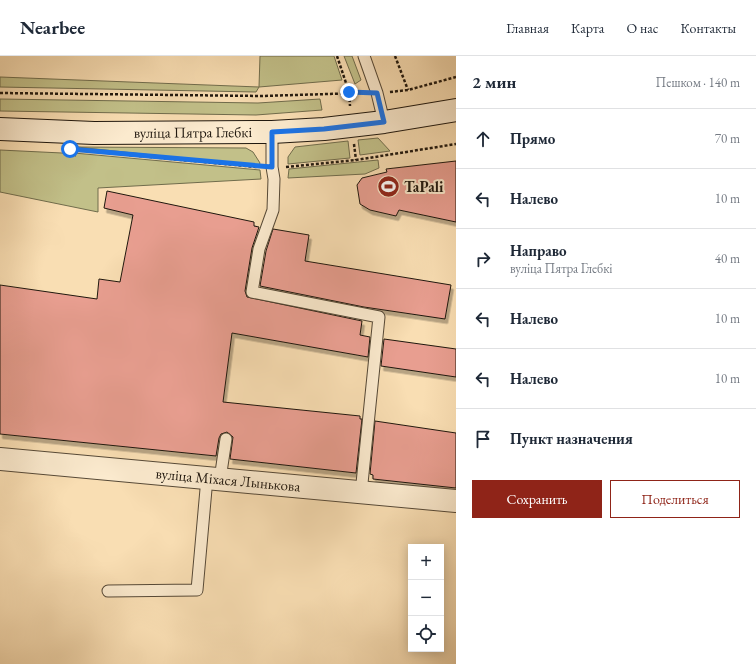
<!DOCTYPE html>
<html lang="ru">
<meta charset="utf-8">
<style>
:root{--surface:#fff;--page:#f6f6f7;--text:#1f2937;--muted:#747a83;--line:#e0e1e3;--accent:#8f2418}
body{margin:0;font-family:"EB Garamond",serif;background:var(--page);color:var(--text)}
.controls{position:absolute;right:12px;bottom:12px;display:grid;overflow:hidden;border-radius:0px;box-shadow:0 2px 10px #0003}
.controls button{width:36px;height:36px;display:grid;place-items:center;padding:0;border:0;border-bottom:1px solid var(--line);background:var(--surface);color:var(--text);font:20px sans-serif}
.stop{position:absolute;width:12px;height:12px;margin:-9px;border:3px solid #1a73e8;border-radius:50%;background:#fff}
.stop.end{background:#1a73e8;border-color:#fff;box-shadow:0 1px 4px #0008}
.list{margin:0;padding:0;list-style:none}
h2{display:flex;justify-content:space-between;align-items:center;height:52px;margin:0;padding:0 16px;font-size:17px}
h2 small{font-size:13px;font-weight:400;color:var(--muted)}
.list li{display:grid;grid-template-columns:26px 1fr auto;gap:12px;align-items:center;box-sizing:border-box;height:60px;padding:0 16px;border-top:1px solid var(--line)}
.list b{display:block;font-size:15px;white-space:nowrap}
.list p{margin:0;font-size:13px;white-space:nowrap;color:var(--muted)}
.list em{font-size:13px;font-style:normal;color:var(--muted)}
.actions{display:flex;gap:8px;padding:12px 16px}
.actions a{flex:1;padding:9px 0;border:1px solid var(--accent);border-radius:0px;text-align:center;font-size:14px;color:var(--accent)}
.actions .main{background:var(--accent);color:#fff}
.icon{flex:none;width:22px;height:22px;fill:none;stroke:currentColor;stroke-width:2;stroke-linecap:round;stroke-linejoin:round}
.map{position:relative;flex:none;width:456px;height:608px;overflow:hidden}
header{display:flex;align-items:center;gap:24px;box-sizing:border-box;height:56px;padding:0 20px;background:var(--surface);border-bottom:1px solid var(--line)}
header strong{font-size:19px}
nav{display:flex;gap:22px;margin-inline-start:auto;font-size:14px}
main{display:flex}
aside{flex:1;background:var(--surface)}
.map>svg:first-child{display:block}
.green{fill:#c2c089;stroke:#706c4c}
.building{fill:#e89e90;stroke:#1f170e;filter:url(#shadow)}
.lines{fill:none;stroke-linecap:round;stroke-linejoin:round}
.service-casing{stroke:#564937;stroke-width:13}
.minor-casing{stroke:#564937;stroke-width:24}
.secondary-casing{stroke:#1f170e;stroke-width:24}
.path{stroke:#1f170e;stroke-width:2.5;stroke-dasharray:3 2;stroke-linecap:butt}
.service{stroke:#fbeace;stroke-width:11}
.minor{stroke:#fbeace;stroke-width:22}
.secondary{stroke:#fbeace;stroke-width:22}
.route{stroke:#1a73e8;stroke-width:5}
.labels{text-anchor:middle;stroke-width:4;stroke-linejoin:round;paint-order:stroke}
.street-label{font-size:15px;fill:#1f170e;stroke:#fbeace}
.poi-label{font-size:15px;font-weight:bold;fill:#1f170e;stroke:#fbeace;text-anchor:start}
</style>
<header>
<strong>Nearbee</strong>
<nav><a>Главная</a><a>Карта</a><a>О нас</a><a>Контакты</a></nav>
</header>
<main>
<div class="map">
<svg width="456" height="608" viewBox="0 0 456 608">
<defs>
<filter id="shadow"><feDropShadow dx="2.5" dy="4.5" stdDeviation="0" flood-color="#0004"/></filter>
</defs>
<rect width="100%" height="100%" fill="#f9deb3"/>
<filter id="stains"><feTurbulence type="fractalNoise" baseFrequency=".005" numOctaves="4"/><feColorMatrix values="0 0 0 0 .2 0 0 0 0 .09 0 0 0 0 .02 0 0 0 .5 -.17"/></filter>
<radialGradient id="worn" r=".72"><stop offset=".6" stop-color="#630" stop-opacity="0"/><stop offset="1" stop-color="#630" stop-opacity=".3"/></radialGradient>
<path class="green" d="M260,0H334L342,24L259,31L256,36L0,31V21L259,31Z
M344,0H352L361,24L355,28Z
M0,43L258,47L320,43L322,54L256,59L0,55Z
M378,82L390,95L360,99L358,84Z
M348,85L350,102L288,108V101L295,91Z
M77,91L246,92L253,96L260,107L259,109H247Z
M0,94L62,97L76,100L63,96L260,114L261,123L98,132V156L0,136Z
M378,104L379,112L365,118L288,122L289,113Z"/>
<path class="building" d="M456,105V166L399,154L396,160L370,154L360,148L357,129L362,122L387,116L386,113Z
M107,135L254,166V170L259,171L252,192L245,235L247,241L362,265L360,279L370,281L368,301L232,277L223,346L360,360V363H362L356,417L230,403L233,381L227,376L221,378L219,382L216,400L0,378V229L97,243L99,223L120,226L133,159L104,152Z
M273,173L309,179L305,205L451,229L445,263L364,251L260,230L266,195Z
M384,283L456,293V321L381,310Z
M375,365L456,377V432L373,423V419L370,418Z"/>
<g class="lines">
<defs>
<path id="service" d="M364,0L377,37L384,66
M272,76V111L274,123L273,154L259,193L252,236L379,261L361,437
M220,423L226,383
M108,535L197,534L207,422"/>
<g id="minor">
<path id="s1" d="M0,403L456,445"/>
</g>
<g id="secondary">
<path id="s2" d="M0,73L94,77L272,76L324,73L384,66L456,54"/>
</g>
</defs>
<use href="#service" class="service-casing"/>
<use href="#minor" class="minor-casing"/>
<use href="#secondary" class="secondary-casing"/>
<path class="path" d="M337,0L349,36L350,50
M395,0L408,34
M390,36L408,34L456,21
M0,37L262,40L361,37
M354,88L356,104
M129,99L257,111
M286,111L356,104L456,88"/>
<use href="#service" class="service"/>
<use href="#minor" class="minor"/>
<use href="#secondary" class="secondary"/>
</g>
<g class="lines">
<path class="route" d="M70,93L272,111V76L324,73L384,66L377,37L349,36"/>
</g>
<defs>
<symbol id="stadium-disc" viewBox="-11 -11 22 22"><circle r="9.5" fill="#8f2418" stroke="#fbeace"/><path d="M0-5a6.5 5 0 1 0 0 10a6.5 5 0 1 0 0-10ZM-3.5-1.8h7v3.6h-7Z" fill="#fff"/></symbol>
</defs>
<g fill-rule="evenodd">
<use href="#stadium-disc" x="376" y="118" width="25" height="25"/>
</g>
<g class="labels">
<g class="street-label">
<text dy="5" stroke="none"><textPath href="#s2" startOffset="193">вуліца Пятра Глебкі</textPath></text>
<text dy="5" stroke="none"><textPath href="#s1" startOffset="229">вуліца Міхася Лынькова</textPath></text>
</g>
<g class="poi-label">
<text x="404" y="136">TaPali</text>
</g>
</g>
<rect width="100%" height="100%" filter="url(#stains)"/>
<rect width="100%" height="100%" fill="url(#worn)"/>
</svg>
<div class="controls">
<button>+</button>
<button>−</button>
<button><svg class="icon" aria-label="locate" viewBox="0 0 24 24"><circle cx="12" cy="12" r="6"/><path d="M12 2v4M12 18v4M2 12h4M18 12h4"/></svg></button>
</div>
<div class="stop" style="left:70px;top:93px"></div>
<div class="stop end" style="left:349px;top:36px"></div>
</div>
<aside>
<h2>2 мин<small>Пешком · 140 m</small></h2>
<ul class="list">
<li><svg class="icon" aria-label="ahead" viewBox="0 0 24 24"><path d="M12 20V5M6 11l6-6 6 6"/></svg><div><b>Прямо</b></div><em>70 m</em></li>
<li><svg class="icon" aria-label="left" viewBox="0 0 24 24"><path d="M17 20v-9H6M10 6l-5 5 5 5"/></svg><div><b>Налево</b></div><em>10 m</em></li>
<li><svg class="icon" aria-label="right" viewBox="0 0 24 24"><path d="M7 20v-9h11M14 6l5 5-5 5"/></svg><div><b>Направо</b><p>вуліца Пятра Глебкі</p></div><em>40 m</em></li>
<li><svg class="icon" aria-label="left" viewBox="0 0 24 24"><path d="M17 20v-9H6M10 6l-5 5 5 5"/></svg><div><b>Налево</b></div><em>10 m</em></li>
<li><svg class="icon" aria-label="left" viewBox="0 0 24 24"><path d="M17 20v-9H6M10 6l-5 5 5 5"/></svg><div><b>Налево</b></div><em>10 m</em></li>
<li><svg class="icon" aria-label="arrive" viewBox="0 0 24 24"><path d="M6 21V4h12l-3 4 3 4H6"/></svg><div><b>Пункт назначения</b></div></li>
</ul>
<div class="actions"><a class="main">Сохранить</a><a>Поделиться</a></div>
</aside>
</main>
